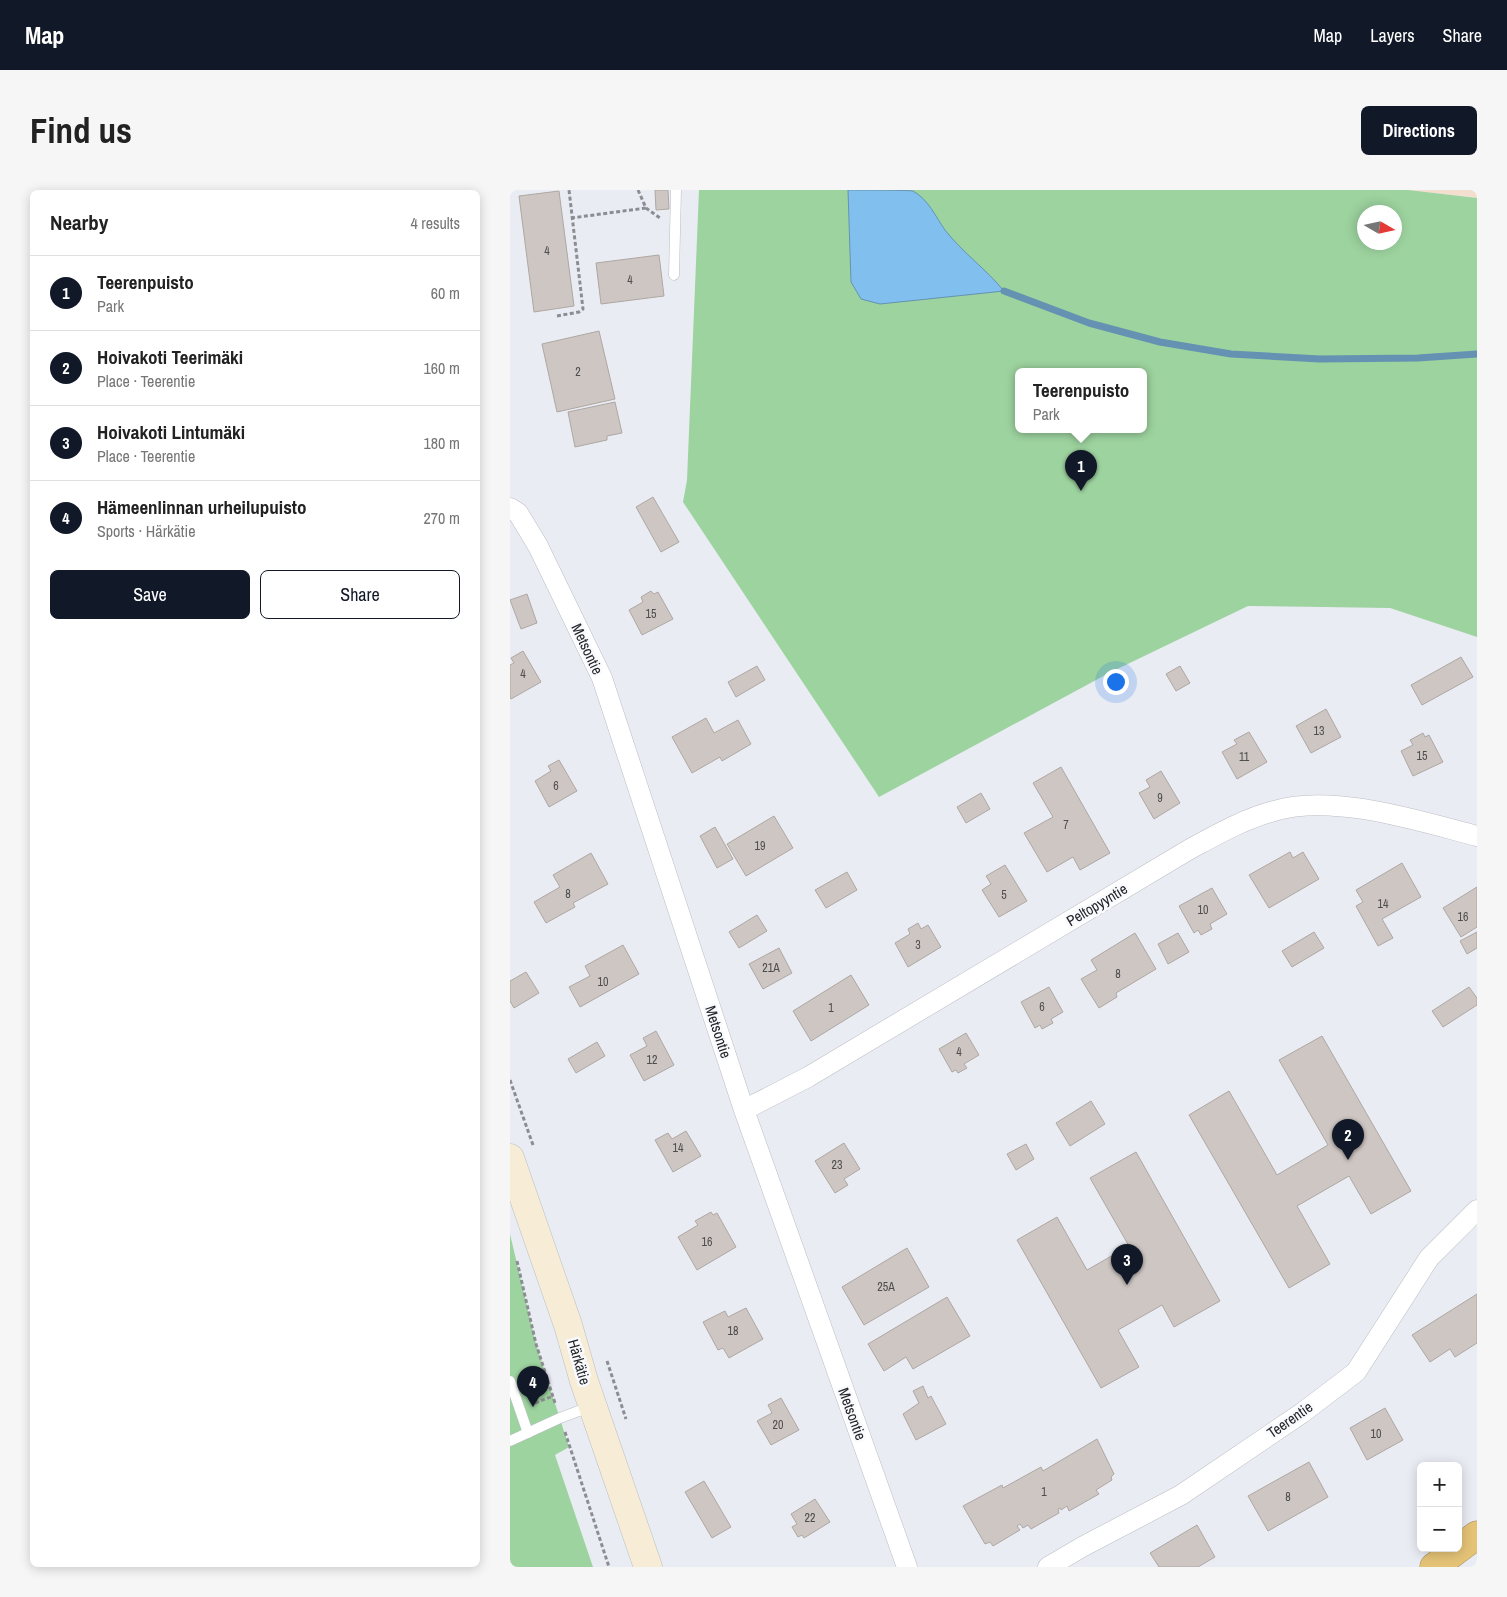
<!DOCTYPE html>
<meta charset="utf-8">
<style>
:root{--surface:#fff;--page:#f6f6f6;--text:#222;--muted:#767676;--line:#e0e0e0;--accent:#111827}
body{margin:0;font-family:"Archivo Narrow",sans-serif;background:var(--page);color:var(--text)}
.controls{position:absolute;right:15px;bottom:15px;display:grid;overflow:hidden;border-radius:8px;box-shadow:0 2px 12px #0003}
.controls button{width:45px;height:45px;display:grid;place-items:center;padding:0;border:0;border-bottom:1px solid var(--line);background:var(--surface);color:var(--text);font:25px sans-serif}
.compass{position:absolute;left:847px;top:15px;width:45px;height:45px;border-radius:50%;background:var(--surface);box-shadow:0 2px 12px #0003;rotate:99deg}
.you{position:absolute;left:605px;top:491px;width:18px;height:18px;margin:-12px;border:4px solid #fff;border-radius:50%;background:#1a73e8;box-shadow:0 0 0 8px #1a73e833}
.badge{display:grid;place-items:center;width:32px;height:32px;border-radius:50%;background:var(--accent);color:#fff;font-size:16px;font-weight:700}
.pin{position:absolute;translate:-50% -41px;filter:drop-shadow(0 1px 2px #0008)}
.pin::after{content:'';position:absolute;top:26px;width:18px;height:15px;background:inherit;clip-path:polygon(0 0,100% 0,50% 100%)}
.popup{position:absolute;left:505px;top:178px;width:132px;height:65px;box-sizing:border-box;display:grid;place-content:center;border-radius:8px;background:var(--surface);filter:drop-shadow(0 1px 4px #0005);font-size:16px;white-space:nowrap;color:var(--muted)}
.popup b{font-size:19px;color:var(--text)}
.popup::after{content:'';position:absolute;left:50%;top:100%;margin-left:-10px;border:10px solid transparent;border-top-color:var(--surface)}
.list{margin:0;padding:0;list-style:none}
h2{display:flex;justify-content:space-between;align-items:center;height:65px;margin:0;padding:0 20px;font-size:21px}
h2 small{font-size:16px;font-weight:400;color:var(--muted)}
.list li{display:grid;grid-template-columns:32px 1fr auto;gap:15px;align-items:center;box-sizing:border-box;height:75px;padding:0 20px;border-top:1px solid var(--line)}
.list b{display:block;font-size:19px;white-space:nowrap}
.list p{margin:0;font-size:16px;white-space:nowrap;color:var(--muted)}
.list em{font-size:16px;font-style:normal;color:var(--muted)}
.actions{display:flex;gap:10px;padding:15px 20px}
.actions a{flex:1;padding:11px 0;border:1px solid var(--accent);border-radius:8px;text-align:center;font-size:18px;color:var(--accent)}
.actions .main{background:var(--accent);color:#fff}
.map{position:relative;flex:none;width:967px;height:1377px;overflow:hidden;border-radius:8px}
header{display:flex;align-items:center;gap:30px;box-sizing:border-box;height:70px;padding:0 25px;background:var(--accent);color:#fff}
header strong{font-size:24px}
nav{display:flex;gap:28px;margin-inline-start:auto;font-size:18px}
.intro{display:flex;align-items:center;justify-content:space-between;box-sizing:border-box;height:120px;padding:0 30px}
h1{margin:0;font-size:35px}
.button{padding:12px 22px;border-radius:8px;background:var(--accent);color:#fff;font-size:18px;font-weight:700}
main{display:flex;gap:30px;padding:0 30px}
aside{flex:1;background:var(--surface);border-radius:8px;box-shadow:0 2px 12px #0003}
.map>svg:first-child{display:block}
.commercial{fill:#f2dfcf}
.green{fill:#9dd39f;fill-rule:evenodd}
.water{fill:#81c0ee;stroke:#6592b2}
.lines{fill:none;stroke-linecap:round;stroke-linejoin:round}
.stream{stroke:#6592b2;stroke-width:7}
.building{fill:#cec6c2;stroke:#aea7a2}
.service-casing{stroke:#bbbdc4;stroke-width:11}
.minor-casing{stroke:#bbbdc4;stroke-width:21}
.secondary-casing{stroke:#bbbdc4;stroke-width:29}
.motorway-casing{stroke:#a18c5b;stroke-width:29}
.path{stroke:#8c8d92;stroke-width:3;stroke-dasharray:4 2.5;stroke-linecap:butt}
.service{stroke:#fff;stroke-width:10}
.minor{stroke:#fff;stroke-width:20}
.secondary{stroke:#f7edd6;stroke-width:28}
.motorway{stroke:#e4c377;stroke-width:28}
.labels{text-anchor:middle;stroke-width:5;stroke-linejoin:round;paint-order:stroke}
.number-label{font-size:12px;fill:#4e4d4e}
.street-label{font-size:15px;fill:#242527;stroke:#f8fafe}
</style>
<header>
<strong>Map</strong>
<nav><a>Map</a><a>Layers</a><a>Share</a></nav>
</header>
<div class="intro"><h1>Find us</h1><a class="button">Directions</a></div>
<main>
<aside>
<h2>Nearby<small>4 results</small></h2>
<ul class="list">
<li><span class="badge">1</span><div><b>Teerenpuisto</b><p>Park</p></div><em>60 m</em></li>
<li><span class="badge">2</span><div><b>Hoivakoti Teerimäki</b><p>Place · Teerentie</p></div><em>160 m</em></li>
<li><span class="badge">3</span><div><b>Hoivakoti Lintumäki</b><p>Place · Teerentie</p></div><em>180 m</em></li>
<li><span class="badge">4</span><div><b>Hämeenlinnan urheilupuisto</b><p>Sports · Härkätie</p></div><em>270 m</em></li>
</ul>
<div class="actions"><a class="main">Save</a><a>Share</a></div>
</aside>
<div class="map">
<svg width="967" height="1377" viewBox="0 0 967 1377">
<rect width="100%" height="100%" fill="#eaecf4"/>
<path class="commercial" d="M898,0H967V8Z"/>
<path class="green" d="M189,0H898L967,8V447L880,418L738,416L599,483L369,607L173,312L177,290ZM854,22H884V52H854ZM508,182H634V240H508Z
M0,1044L26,1154L59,1257L45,1265L83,1377H0Z"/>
<path class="water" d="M338,0C349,0 396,0 403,1C419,10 425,26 435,40C452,62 476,79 494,101L370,114L351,109L341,92Z"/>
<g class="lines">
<path class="stream" d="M494,101L579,133L650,152L721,164L810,169L908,168L967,164"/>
</g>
<path class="building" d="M145,0H158L159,19L146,20Z
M49,1L64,116L24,122L9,6Z
M149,65L154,106L91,114L86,73Z
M89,141L105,209L47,222L32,154Z
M105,212L112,243L97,246V250L65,257L58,222Z
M143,307L169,352L151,362L126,317Z
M141,401L144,404L148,402L163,429L132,445L119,420L133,412L131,407Z
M17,404L27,433L11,439L0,410Z
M13,461L31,492L1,509L0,507V475L4,473L1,468Z
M951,467L963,487L912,515L901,495Z
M247,476L255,490L226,507L218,492Z
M670,476L680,493L666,501L656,484Z
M816,519L831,547L801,563L786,536Z
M196,528L204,543L228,530L241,554L212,571L210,567L182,583L162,547Z
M739,542L757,572L727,589L712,562L727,554L724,550Z
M913,543L915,547L919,545L933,572L903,586L891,561L903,555L900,550Z
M49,570L67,601L39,617L25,591L41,581L38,576Z
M551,577L600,663L570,680L563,667L537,682L514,643L543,627L523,593Z
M651,581L670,613L644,629L629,603L640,597L636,590Z
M471,603L480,619L456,633L447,617Z
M264,626L283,658L236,686L217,654Z
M205,637L223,669L207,678L190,646Z
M780,662L783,668L793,662L809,689L759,718L739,685Z
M81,663L98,694L63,713L65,717L36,733L24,712L50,697L43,685Z
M892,673L911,707L872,729L883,748L868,756L846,716L853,712L846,700Z
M495,675L517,711L489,727L472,700L481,694L476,686Z
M337,682L347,700L316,718L305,700Z
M967,697V737L951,747L933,718Z
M702,698L717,724L700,734L702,739L691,745L688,740L684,743L669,716Z
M247,725L257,741L229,758L219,742Z
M408,733L411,739L418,735L431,757L398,777L385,753L400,744L398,739Z
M804,742L814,758L782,777L772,761Z
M967,742V758L957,764L950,751Z
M625,743L646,779L606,803L607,807L589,818L571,789L587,780L581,770Z
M668,743L679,762L658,774L648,754Z
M113,755L129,784L70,817L59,797L80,786L75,776Z
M269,758L282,783L253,799L239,774Z
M16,782L29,803L4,818L0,811V791Z
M341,785L359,815L301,851L283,821Z
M539,797L553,822L541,829L543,833L532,839L530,835L525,838L511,812Z
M959,797L967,808V815L933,837L922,821Z
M146,841L164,875L134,891L120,865L137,856L133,848Z
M456,843L469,865L454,874L457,878L448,883L446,880L442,882L429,859Z
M812,846L901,1001L861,1024L839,986L787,1016L820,1074L779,1098L679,925L719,901L767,985L818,955L769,870Z
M87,852L95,866L66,883L58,869Z
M581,911L595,934L560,956L546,933Z
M176,941L191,966L163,982L145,950L158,943L162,949Z
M334,953L350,979L334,989L338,995L325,1003L305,971Z
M516,954L524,969L506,980L497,964Z
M626,962L710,1111L664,1137L652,1115L608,1140L629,1177L591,1198L507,1050L547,1027L577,1080L619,1056L580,988Z
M201,1022L203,1025L207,1023L226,1057L187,1080L168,1047L188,1035L185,1031Z
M397,1058L419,1097L354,1135L332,1097Z
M967,1104V1153L945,1167L940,1159L920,1172L902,1145Z
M437,1107L460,1146L403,1179L396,1167L374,1181L358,1154Z
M236,1118L253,1149L219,1168L213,1158L208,1160L193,1132L215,1121L218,1127Z
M413,1196L418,1208L421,1206L436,1234L406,1250L393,1224L409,1213L403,1201Z
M271,1208L289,1240L261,1255L247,1231L262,1223L258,1215Z
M875,1218L893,1250L857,1270L840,1238Z
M587,1249L604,1284L601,1287L602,1290L586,1300L589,1304L559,1321L557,1316L551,1320L550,1318L548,1319L549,1323L521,1339L518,1335L513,1338L510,1334L507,1336L510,1340L483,1356L480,1352L475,1354L453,1316L492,1295L493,1298L531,1277L533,1281Z
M799,1272L818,1307L758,1341L738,1306Z
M194,1291L221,1337L202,1348L175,1302Z
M305,1309L320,1332L294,1348L292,1345L288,1347L282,1337L287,1334L281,1324Z
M687,1335L705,1367L688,1377H649L640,1363Z"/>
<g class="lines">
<defs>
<path id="service" d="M164,85L166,0
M0,1191L18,1243
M0,1251L50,1228L82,1216"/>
<path id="minor" d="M0,318L8,323L28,356L92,488L234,920L397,1377
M234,920L298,887L680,659C708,644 734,629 764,621C823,603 909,631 967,646
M538,1377L572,1357L671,1305L792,1223L846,1182L919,1068L967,1020"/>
<path id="secondary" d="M0,968L58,1135L74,1191L138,1377"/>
<path id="motorway" d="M924,1377L967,1345"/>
</defs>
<use href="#service" class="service-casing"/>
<use href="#minor" class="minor-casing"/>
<use href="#secondary" class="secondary-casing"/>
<use href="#motorway" class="motorway-casing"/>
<path class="path" d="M128,0L136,18L150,28
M61,28L136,18
M47,126L69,122L73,119L59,0
M0,890L23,955
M7,1071L26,1154L45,1213
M97,1171L116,1229
M25,1213L43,1206
M55,1242L99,1377"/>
<use href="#service" class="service"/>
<use href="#minor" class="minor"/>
<use href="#secondary" class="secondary"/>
<use href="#motorway" class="motorway"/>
</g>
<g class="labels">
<g class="number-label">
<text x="37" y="65">4</text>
<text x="120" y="94">4</text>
<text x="68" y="186">2</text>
<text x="141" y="428">15</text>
<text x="13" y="488">4</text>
<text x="809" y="545">13</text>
<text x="912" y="570">15</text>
<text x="734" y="571">11</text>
<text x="46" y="600">6</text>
<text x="650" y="612">9</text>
<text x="556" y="639">7</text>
<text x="250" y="660">19</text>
<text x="58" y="708">8</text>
<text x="494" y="709">5</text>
<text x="873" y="718">14</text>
<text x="693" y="724">10</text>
<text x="953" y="731">16</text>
<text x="408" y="759">3</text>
<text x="261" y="782">21A</text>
<text x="608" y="788">8</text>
<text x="93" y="796">10</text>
<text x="532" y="821">6</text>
<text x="321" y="822">1</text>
<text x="449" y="866">4</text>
<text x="142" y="874">12</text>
<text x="168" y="962">14</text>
<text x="327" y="979">23</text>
<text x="197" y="1056">16</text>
<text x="376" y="1101">25A</text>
<text x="223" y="1145">18</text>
<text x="268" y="1239">20</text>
<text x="866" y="1248">10</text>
<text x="534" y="1306">1</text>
<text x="778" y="1311">8</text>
<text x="300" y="1332">22</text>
</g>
<g class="street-label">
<text transform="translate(77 459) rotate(65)" y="5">Metsontie</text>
<text transform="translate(587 715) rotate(-31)" y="5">Peltopyyntie</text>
<text transform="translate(208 842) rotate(72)" y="5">Metsontie</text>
<text transform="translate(69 1172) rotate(74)" y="5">Härkätie</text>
<text transform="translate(342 1224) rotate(70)" y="5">Metsontie</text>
<text transform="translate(780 1230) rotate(-35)" y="5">Teerentie</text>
</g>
</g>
</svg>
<div class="controls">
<button>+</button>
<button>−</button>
</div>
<svg class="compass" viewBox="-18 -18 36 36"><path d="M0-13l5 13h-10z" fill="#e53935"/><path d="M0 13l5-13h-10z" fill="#767676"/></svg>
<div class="you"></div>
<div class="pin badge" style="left:571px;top:301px">1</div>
<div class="popup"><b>Teerenpuisto</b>Park</div>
<div class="pin badge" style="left:838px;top:970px">2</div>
<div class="pin badge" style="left:617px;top:1095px">3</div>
<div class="pin badge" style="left:23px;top:1217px">4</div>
</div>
</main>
